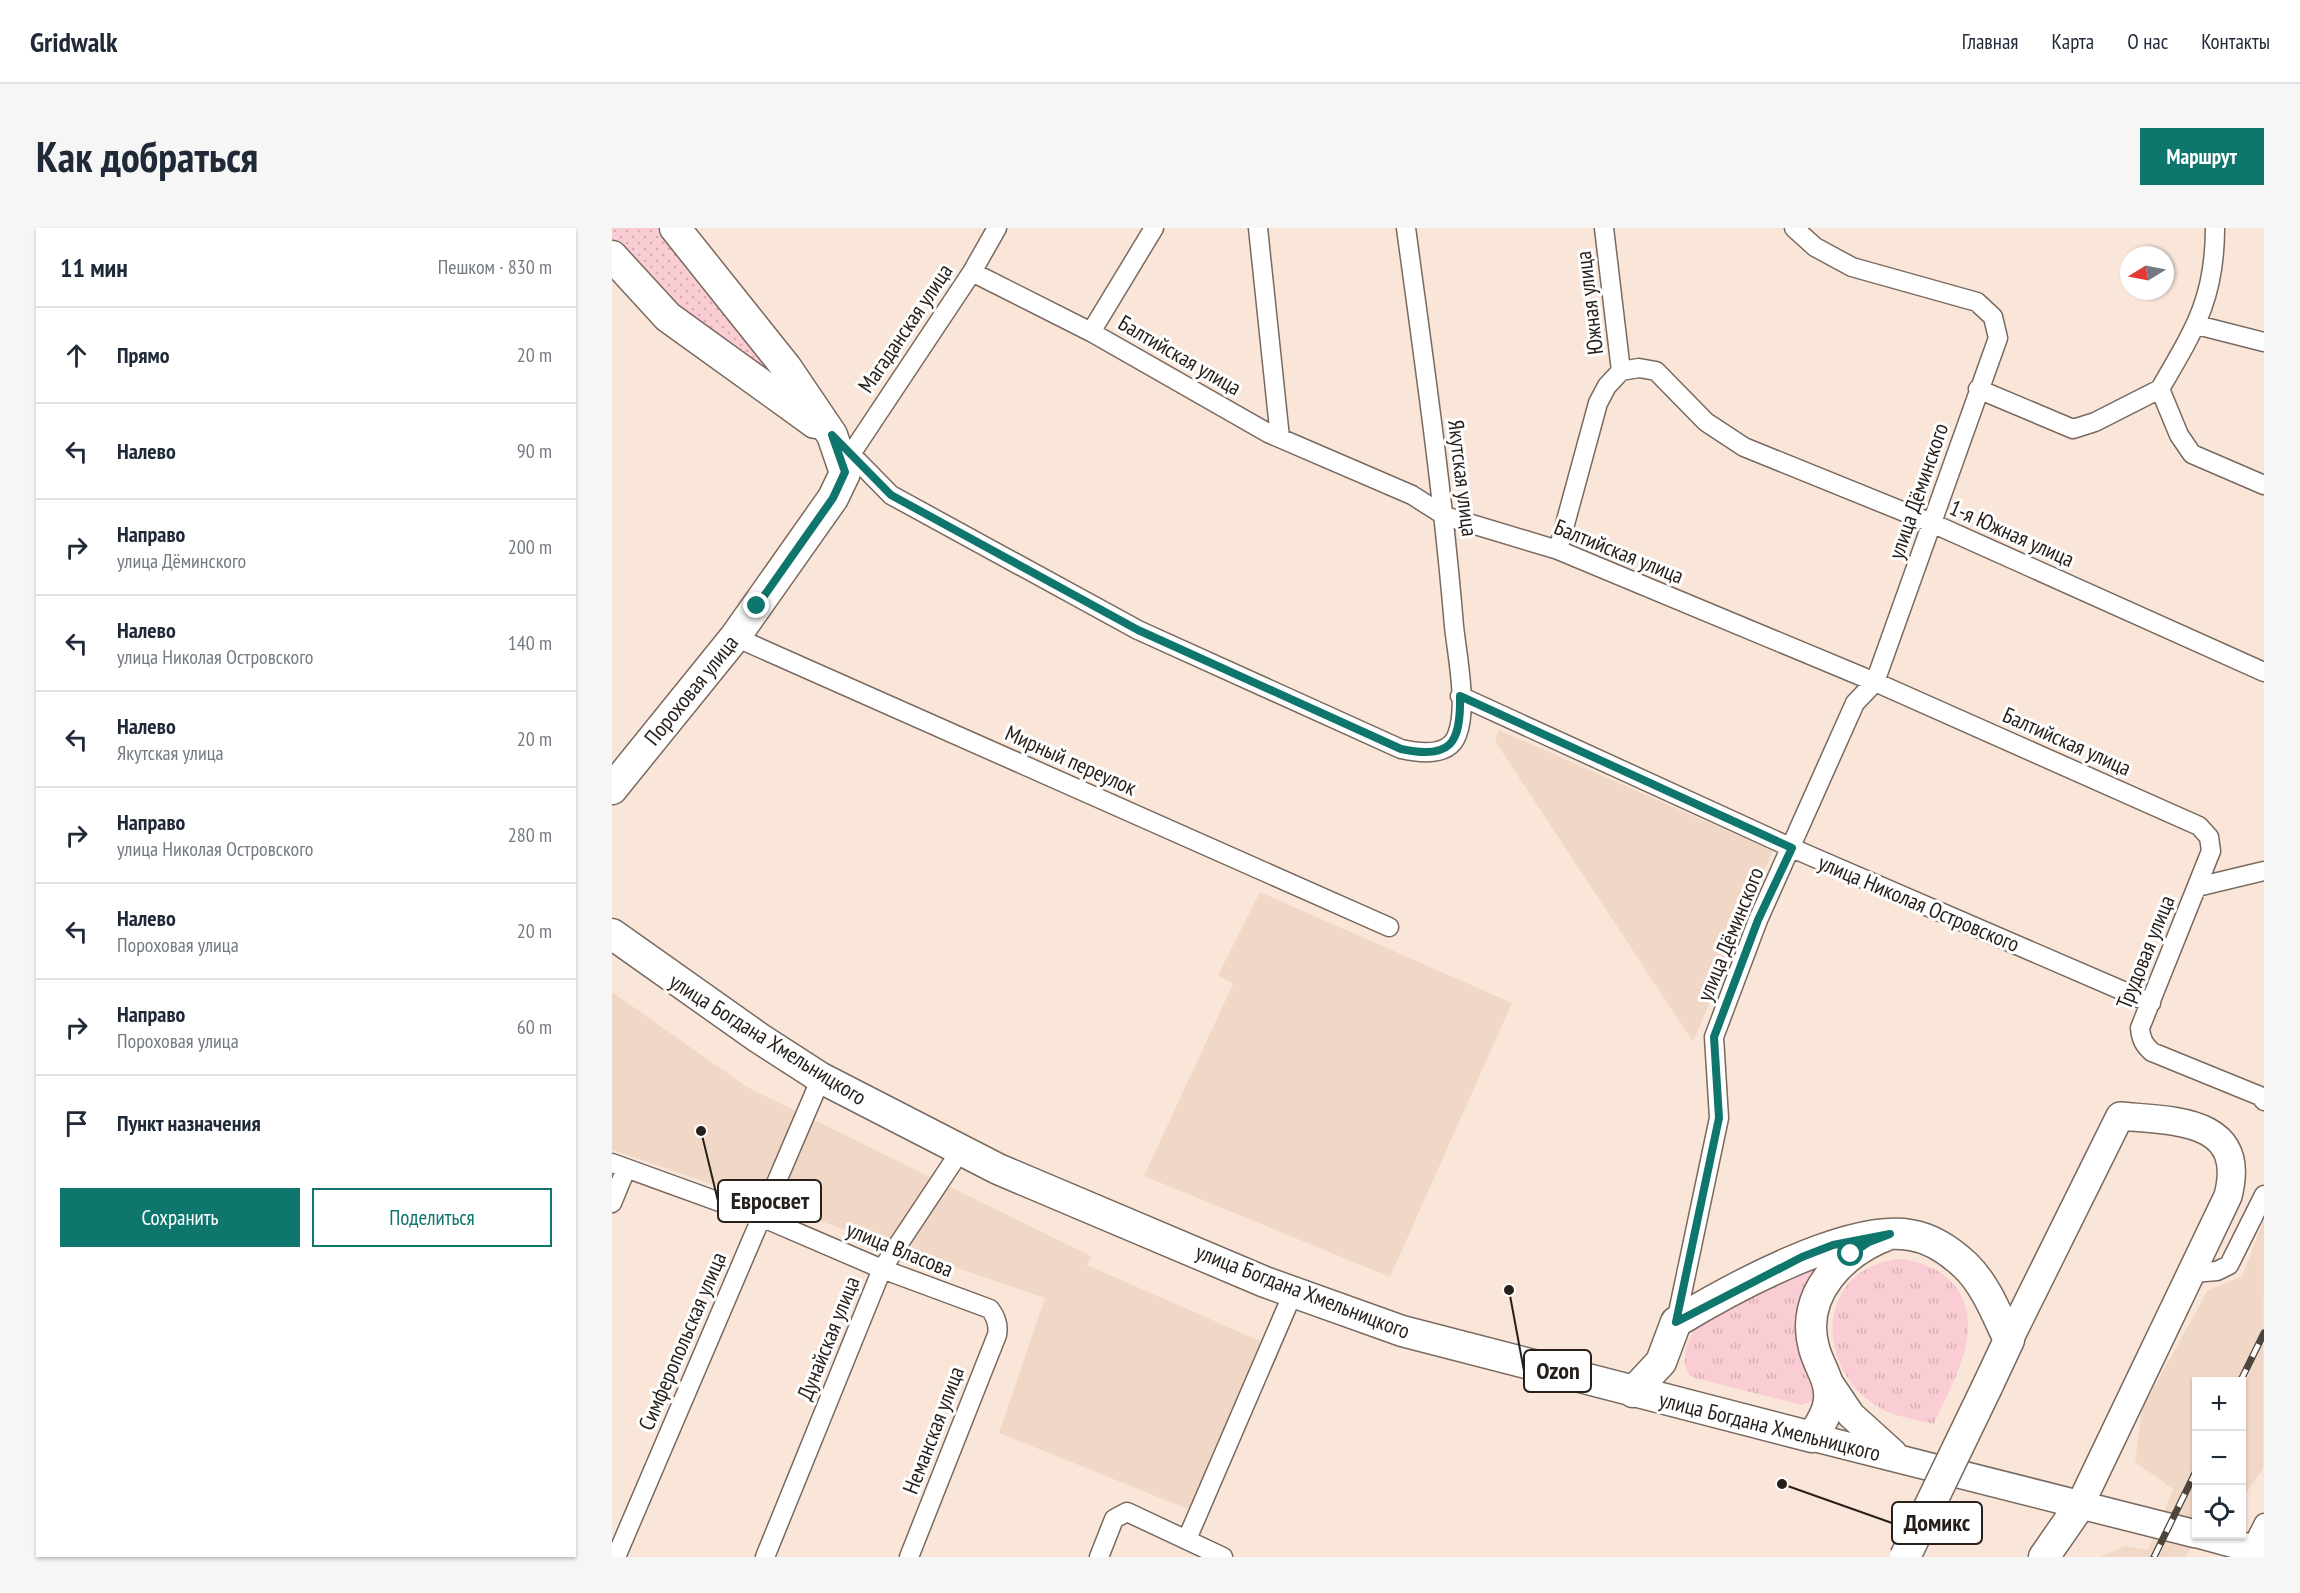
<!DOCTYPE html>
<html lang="ru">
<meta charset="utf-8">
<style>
:root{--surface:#fff;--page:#f6f6f7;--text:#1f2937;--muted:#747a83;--line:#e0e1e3;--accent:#0f766e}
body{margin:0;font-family:"PT Sans Narrow",sans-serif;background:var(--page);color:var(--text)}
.controls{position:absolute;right:18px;bottom:18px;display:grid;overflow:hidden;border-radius:0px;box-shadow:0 2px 4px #0004}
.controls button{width:54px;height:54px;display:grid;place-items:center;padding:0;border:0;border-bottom:2px solid var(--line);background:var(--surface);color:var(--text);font:30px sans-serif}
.compass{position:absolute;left:1508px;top:18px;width:54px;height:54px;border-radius:50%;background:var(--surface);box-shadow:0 2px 4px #0004;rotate:260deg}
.stop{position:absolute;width:18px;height:18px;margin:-14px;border:4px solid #0f766e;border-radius:50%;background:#fff}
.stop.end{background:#0f766e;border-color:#fff;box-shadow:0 2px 6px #0008}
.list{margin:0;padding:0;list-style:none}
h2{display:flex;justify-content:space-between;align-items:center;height:78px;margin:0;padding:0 24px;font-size:26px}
h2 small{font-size:20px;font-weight:400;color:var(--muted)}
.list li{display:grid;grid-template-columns:39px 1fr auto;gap:18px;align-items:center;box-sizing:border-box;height:96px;padding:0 24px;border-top:2px solid var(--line)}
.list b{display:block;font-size:22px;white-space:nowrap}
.list p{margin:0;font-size:20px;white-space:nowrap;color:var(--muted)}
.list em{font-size:20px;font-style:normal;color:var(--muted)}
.actions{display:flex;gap:12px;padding:18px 24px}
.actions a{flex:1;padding:14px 0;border:2px solid var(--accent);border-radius:0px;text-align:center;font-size:21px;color:var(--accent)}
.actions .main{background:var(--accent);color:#fff}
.icon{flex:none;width:33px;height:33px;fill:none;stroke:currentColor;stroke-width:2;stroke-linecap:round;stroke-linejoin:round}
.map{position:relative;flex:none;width:1652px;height:1329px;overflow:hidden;border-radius:0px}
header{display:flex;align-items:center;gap:36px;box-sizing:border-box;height:84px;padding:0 30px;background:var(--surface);border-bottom:2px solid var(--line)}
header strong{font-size:28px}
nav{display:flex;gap:33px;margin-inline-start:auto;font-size:21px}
.intro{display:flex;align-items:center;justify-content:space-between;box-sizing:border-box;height:144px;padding:0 36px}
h1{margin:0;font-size:42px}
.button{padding:15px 27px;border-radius:0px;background:var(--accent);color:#fff;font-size:21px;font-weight:700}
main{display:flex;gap:36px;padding:0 36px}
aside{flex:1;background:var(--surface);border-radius:0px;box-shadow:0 2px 4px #0004}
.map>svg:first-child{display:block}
.built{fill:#f1d8c6}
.grass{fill:url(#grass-tufts)}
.park{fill:url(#park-dots)}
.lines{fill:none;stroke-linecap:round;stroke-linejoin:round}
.minor-casing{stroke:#79695e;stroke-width:21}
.secondary-casing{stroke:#79695e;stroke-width:30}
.primary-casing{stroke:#79695e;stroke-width:33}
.minor{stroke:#fff;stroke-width:18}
.secondary{stroke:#fff;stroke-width:27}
.primary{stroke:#fff;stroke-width:30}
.rail-casing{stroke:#4d443e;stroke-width:7}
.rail{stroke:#fff;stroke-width:4.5;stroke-dasharray:14;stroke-linecap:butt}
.primary-bridge-casing{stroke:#79695e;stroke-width:33;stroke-linecap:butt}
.primary-bridge{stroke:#fff;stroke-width:30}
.route{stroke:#0f766e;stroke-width:8}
.labels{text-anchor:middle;stroke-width:6;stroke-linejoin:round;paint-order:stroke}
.street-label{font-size:22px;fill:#261f1a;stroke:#fff}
.leader{fill:none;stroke:#261f1a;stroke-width:2}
.callout-dot{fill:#261f1a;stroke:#fff;stroke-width:2}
.callout{fill:#fff;stroke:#261f1a;stroke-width:2}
.callout-label{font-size:24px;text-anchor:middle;font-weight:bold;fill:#261f1a}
</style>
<header>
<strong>Gridwalk</strong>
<nav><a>Главная</a><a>Карта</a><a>О нас</a><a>Контакты</a></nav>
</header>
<div class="intro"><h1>Как добраться</h1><a class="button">Маршрут</a></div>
<main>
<aside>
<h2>11 мин<small>Пешком · 830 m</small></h2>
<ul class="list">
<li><svg class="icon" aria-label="ahead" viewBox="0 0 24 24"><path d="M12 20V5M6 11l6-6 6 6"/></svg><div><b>Прямо</b></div><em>20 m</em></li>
<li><svg class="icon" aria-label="left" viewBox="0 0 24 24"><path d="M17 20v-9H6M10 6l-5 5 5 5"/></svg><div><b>Налево</b></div><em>90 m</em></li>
<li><svg class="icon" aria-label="right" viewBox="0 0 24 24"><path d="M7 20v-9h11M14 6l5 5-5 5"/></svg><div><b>Направо</b><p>улица Дёминского</p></div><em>200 m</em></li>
<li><svg class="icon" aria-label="left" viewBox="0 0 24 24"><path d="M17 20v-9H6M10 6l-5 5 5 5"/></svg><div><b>Налево</b><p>улица Николая Островского</p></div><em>140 m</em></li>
<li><svg class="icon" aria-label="left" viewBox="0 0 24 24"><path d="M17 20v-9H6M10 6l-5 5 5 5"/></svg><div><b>Налево</b><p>Якутская улица</p></div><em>20 m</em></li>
<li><svg class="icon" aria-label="right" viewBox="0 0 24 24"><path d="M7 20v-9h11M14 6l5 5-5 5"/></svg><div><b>Направо</b><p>улица Николая Островского</p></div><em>280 m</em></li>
<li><svg class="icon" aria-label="left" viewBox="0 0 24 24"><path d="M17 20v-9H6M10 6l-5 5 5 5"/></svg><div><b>Налево</b><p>Пороховая улица</p></div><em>20 m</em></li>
<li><svg class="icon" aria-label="right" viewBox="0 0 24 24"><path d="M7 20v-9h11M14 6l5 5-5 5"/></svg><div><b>Направо</b><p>Пороховая улица</p></div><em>60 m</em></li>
<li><svg class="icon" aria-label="arrive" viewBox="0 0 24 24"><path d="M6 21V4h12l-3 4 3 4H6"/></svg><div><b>Пункт назначения</b></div></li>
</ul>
<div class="actions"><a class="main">Сохранить</a><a>Поделиться</a></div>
</aside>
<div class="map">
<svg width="1652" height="1329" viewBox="0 0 1652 1329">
<defs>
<pattern id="grass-tufts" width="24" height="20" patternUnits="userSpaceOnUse" patternTransform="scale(1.5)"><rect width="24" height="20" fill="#faccd4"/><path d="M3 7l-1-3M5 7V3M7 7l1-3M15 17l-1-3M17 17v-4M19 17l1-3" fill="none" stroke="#d6afb5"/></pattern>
<pattern id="park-dots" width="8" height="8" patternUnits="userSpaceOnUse" patternTransform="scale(1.5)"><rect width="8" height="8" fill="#faccd4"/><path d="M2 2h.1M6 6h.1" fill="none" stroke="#d6afb5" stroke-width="1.8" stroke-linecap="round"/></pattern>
</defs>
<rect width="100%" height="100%" fill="#f9e6d9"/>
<path class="built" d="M887,502L1161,623L1081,814L883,513Z
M648,664L900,775L778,1049L532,948L621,756L606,747Z
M0,764L135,859L479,1028L475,1037L655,1116L578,1282L387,1205L433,1070L0,922Z
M1652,992L1651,1241L1630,1271V1154H1584L1586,1307L1574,1329H1488L1513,1318L1536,1322L1561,1261L1523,1234L1530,1181L1596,1062L1630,1048Z"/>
<path class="grass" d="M1213,1030L1204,1171L1190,1177L1079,1149C1065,1132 1077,1108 1088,1093Z
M1290,1031C1310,1034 1329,1041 1342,1057C1376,1100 1340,1153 1322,1196C1303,1191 1281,1189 1265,1178C1200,1138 1205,1037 1290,1031Z"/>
<path class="park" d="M0,0H52L158,140L155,145L64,82L0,11Z"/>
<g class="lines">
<defs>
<path id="minor" d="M646,0L668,210
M992,0L1009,143
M360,44L479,104L656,205L800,267L833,288L946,322L1263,454L1587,598L1597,609L1599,623L1528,800C1529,811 1532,817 1540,824L1648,868L1652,873
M1585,97L1652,114
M479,104L542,0
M1009,143L1027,140L1044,143L1094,194L1132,219L1322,296L1652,444
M1366,161L1461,201L1483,194L1548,161L1567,207L1580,226L1652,257
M1548,161C1582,102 1603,71 1603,0
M228,215L279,267L526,402L789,521C807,525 837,529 845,507C856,479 845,427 842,398C831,265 812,133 794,0
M239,226L360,44L385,0
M946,322L986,175L995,158L1009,143
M123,409L777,699
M848,468L1180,620L1539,775
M1585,659L1652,643
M0,935L149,989L270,1041L378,1081C384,1089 387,1097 385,1107L297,1329
M0,975L14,941
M1581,1045L1605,1043L1617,1037L1652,967
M1064,1094L1107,890L1102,809L1146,692L1243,475L1263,454L1386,110L1381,89L1365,74L1240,39L1203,19L1182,0
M575,1311L681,1065
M4,1329L209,850
M153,1329L270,1041L349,922
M487,1329L502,1291L515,1284L611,1329
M1635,1329L1652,1295"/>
<path id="secondary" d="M1397,1112L1508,888C1561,893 1636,890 1616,968L1468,1277
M1216,1153L1239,1187L1281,1225
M1200,1209L1584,1306
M1586,1306L1652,1324"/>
<path id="primary" d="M0,28L56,89L203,195
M0,561L123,409L221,270L233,245L220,207L174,139L63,0
M0,706L147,810L209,850L386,941L653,1054L790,1103L1200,1209C1207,1198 1216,1186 1217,1172C1219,1152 1207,1139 1202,1120C1187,1066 1231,1023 1278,1006
M1021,1164L1049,1134L1064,1094C1117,1062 1236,996 1298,1007C1318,1010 1338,1023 1353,1037C1374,1057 1385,1087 1397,1112L1375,1159
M1432,1329L1468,1277"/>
</defs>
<use href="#minor" class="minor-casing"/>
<use href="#secondary" class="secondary-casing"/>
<use href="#primary" class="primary-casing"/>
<use href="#minor" class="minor"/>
<use href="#secondary" class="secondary"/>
<use href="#primary" class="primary"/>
<defs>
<path id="rail" d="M1628,1154L1652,1105
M1542,1329L1584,1243"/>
</defs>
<use href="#rail" class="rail-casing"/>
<use href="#rail" class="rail"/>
<defs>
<path id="primary-bridge" d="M1293,1329L1375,1159"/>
</defs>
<use href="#primary-bridge" class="primary-bridge-casing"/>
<use href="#primary-bridge" class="primary-bridge"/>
</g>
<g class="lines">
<path class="route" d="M145,378L221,270L233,244L220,207L279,267L526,402L789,521C839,532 849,515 848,468L1180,620L1146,692L1102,809L1107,890L1064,1094L1190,1029L1221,1017L1278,1006L1257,1014L1239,1026"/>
</g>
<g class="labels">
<g class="street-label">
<text transform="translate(977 75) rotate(-97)" y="8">Южная улица</text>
<text transform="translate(293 100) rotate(-56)" y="8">Магаданская улица</text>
<text transform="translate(568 127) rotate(30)" y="8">Балтийская улица</text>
<text transform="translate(851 250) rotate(83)" y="8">Якутская улица</text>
<text transform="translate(1306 263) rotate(-71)" y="8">улица Дёминского</text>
<text transform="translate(1400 305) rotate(24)" y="8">1-я Южная улица</text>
<text transform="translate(1007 323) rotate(22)" y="8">Балтийская улица</text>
<text transform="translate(79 462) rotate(-51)" y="8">Пороховая улица</text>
<text transform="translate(1455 513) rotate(24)" y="8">Балтийская улица</text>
<text transform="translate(459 532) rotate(24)" y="8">Мирный переулок</text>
<text transform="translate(1307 675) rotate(23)" y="8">улица Николая Островского</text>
<text transform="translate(1118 706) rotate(-68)" y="8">улица Дёминского</text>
<text transform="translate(1533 724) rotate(-68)" y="8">Трудовая улица</text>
<text transform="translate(156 811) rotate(32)" y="8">улица Богдана Хмельницкого</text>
<text transform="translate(288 1021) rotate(22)" y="8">улица Власова</text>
<text transform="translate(691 1063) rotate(21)" y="8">улица Богдана Хмельницкого</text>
<text transform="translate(216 1110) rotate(-68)" y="8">Дунайская улица</text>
<text transform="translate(70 1113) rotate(-67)" y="8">Симферопольская улица</text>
<text transform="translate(1158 1198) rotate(14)" y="8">улица Богдана Хмельницкого</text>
<text transform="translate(321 1202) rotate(-69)" y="8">Неманская улица</text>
</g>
</g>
<path class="leader" d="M89 903L106 973M897 1062L912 1143M1170 1256L1280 1295"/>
<g class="callout-dot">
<circle cx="89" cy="903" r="6"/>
<circle cx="897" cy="1062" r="6"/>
<circle cx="1170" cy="1256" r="6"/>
</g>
<g class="callout">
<rect x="106" y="952" width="103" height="42" rx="6"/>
<rect x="912" y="1122" width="67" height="42" rx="6"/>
<rect x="1280" y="1274" width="90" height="42" rx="6"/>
</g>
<g class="callout-label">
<text x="158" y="981">Евросвет</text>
<text x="946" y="1151">Ozon</text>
<text x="1325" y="1303">Домикс</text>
</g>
</svg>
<div class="controls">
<button>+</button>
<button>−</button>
<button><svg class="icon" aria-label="locate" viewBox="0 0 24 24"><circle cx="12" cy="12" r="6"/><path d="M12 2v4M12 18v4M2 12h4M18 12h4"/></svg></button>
</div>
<svg class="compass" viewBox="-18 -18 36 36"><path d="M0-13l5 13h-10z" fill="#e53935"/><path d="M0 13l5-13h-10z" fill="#747a83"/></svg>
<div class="stop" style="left:1239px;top:1026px"></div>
<div class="stop end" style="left:145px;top:378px"></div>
</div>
</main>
